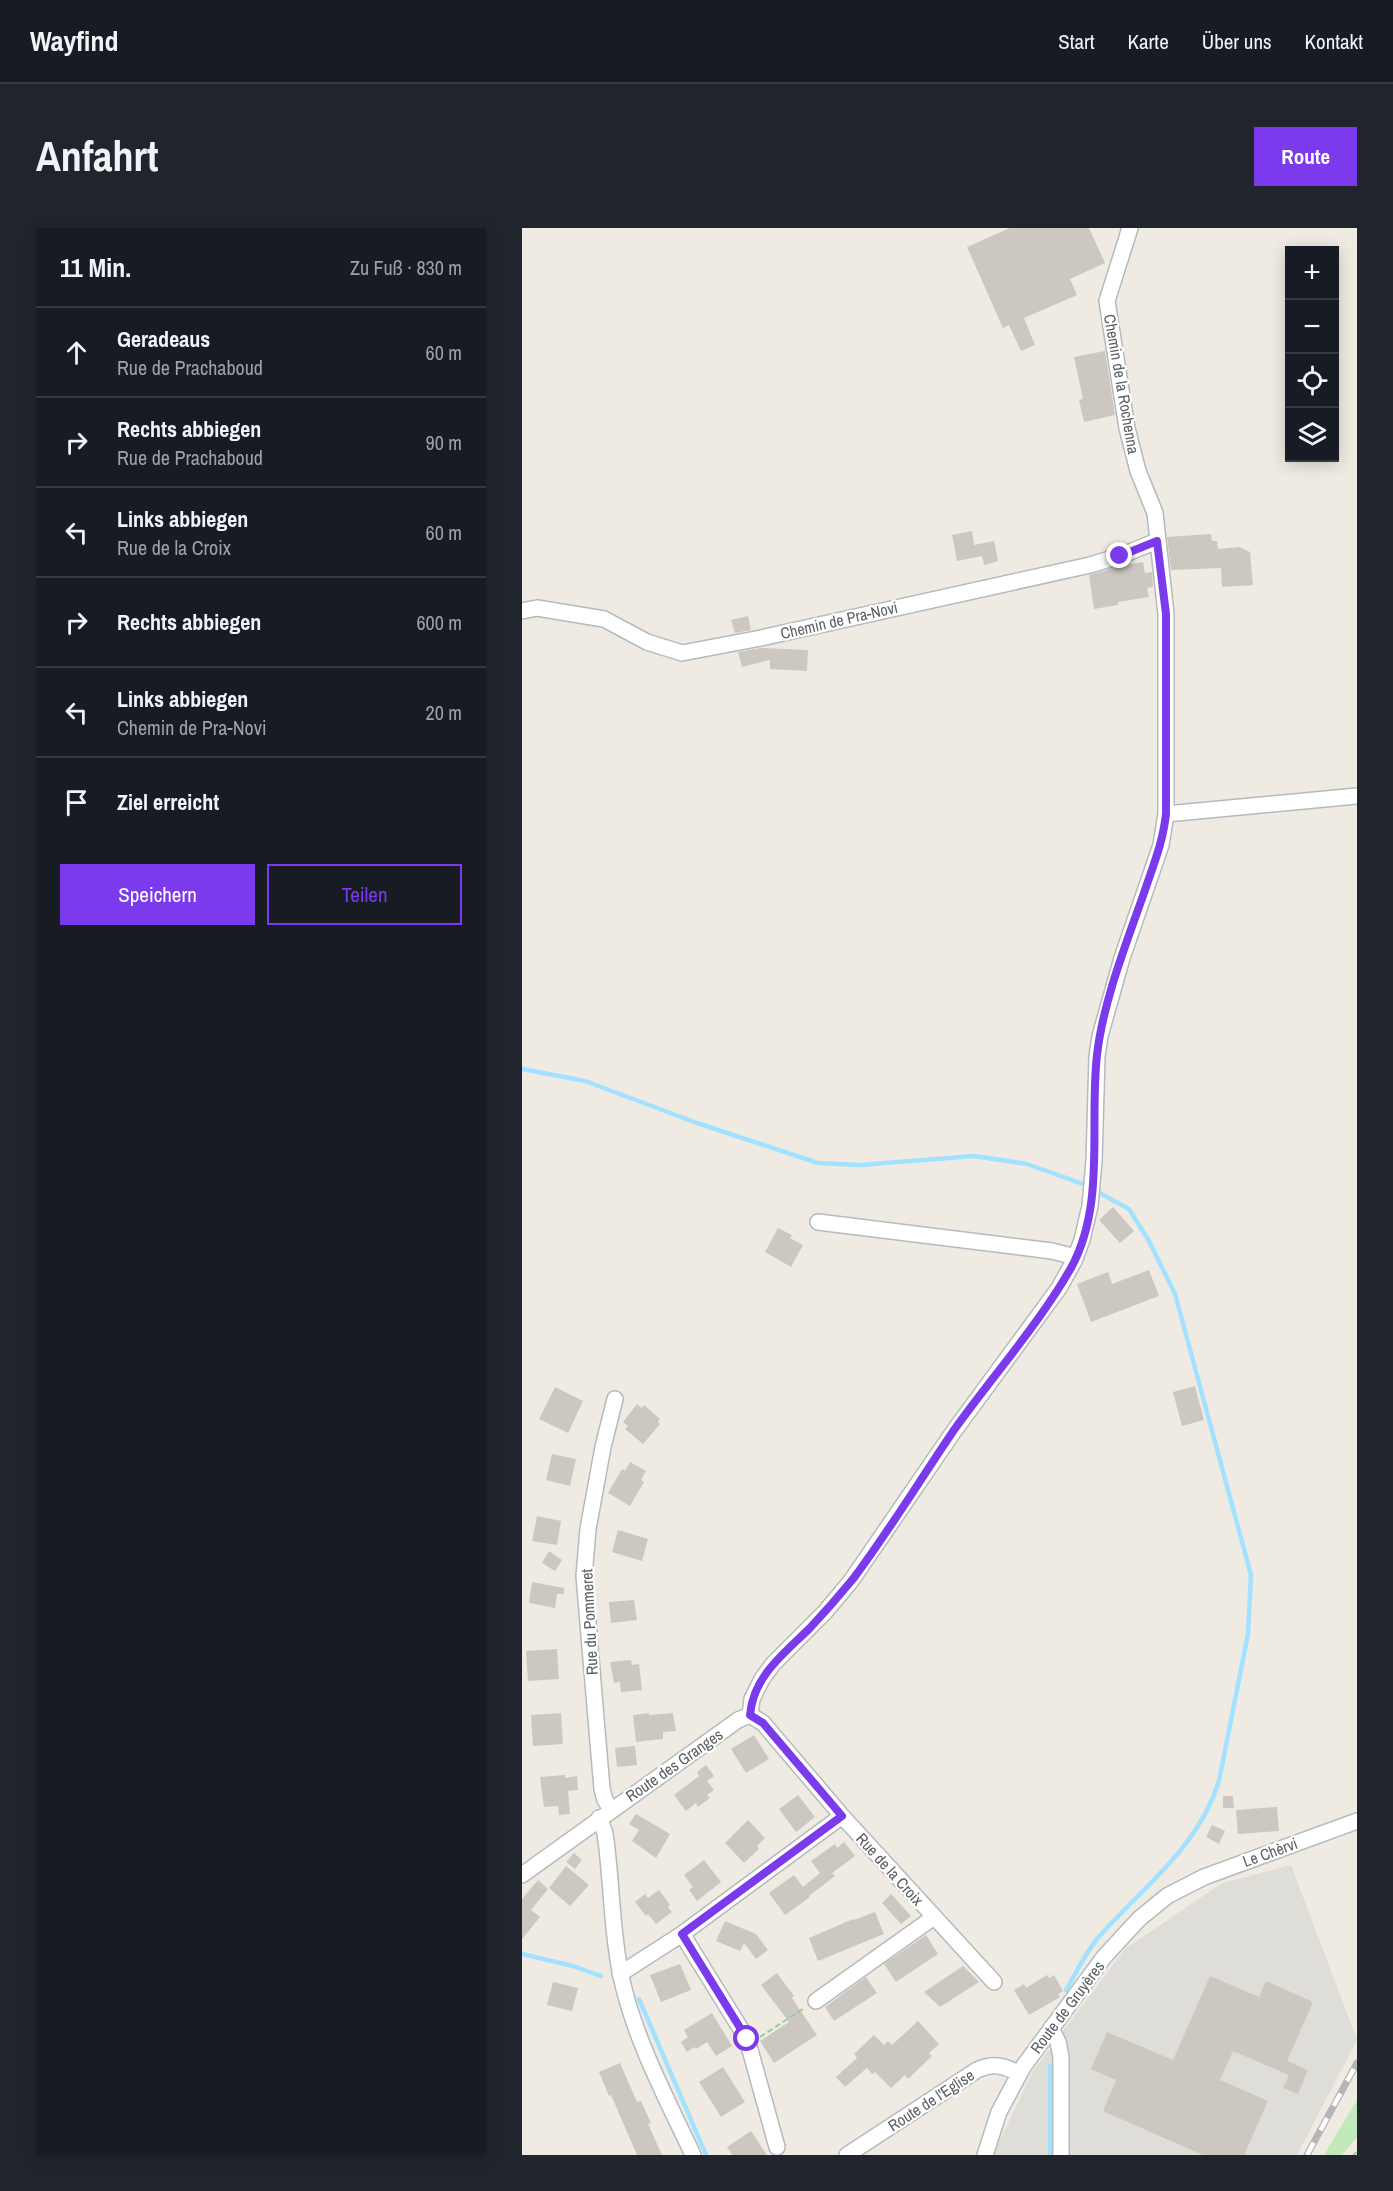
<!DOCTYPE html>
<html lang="de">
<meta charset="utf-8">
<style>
:root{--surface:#171b24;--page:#20242c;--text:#f1f3f6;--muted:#9ea1a6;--line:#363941;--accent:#7c3aed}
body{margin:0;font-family:"Archivo Narrow",sans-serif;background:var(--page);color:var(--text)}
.controls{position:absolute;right:18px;top:18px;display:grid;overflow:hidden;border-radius:0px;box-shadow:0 3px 15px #0003}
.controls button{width:54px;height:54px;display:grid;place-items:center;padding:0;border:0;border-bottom:2px solid var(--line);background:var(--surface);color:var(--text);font:30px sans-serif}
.stop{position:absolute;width:18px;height:18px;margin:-14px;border:4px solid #7c3aed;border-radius:50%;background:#fff}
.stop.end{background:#7c3aed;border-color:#fff;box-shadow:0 2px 6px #0008}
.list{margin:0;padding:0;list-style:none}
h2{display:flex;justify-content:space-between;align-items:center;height:78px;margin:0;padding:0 24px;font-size:26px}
h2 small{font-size:20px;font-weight:400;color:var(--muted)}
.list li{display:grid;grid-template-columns:39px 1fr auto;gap:18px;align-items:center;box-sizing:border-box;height:90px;padding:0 24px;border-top:2px solid var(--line)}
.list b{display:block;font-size:22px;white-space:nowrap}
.list p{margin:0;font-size:20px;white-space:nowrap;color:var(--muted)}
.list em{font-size:20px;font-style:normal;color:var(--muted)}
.actions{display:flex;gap:12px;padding:18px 24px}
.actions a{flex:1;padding:14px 0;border:2px solid var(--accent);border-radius:0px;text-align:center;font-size:21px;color:var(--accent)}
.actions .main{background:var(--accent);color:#fff}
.icon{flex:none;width:33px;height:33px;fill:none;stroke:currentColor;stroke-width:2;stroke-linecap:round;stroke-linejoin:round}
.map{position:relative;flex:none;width:835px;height:1927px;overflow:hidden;border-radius:0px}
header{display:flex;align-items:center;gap:36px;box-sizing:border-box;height:84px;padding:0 30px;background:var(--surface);border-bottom:2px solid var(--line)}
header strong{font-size:28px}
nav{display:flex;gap:33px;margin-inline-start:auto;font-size:21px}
.intro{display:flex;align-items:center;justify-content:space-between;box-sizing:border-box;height:144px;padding:0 36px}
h1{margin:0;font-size:42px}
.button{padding:15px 27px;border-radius:0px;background:var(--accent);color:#fff;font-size:21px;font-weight:700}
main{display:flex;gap:36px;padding:0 36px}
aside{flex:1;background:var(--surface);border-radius:0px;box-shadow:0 3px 15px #0003}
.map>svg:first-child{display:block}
.industrial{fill:#dfddd7}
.green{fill:#c1e9bc}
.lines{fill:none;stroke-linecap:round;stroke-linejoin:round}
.stream{stroke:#a2e1ff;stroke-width:4.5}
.building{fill:#ccc7c1}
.minor-casing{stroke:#b5babe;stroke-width:18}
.path{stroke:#96cd9f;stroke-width:2;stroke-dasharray:6 3;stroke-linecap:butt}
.minor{stroke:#fff;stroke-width:15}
.rail-casing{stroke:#b4b5b6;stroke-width:7}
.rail{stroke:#fff;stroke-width:4.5;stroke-dasharray:14;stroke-linecap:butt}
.route{stroke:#7c3aed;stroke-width:8}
.labels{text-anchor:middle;stroke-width:4.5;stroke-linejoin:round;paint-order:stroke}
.street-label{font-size:16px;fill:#5b6065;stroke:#fff}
</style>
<header>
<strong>Wayfind</strong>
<nav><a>Start</a><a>Karte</a><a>Über uns</a><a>Kontakt</a></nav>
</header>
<div class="intro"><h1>Anfahrt</h1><a class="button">Route</a></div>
<main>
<aside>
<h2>11 Min.<small>Zu Fuß · 830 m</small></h2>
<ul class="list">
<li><svg class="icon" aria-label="ahead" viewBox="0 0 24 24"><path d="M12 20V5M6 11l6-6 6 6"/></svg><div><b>Geradeaus</b><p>Rue de Prachaboud</p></div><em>60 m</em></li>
<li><svg class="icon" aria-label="right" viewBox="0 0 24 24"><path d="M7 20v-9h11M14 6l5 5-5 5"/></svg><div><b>Rechts abbiegen</b><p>Rue de Prachaboud</p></div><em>90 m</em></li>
<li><svg class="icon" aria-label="left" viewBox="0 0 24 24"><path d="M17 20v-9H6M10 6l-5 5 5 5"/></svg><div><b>Links abbiegen</b><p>Rue de la Croix</p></div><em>60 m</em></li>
<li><svg class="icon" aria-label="right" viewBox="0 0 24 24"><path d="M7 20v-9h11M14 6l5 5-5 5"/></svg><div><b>Rechts abbiegen</b></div><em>600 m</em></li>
<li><svg class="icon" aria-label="left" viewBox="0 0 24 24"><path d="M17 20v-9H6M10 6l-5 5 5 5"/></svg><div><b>Links abbiegen</b><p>Chemin de Pra-Novi</p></div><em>20 m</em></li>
<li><svg class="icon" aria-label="arrive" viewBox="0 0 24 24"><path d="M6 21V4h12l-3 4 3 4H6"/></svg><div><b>Ziel erreicht</b></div></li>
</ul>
<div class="actions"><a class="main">Speichern</a><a>Teilen</a></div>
</aside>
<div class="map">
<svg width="835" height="1927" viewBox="0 0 835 1927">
<rect width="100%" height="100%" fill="#efebe2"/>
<path class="industrial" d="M769,1637L835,1812L775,1927H471L511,1843L603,1721L700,1655Z"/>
<path class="green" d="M835,1872V1909L820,1927H802Z"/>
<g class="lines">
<path class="stream" d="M0,841L63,853L175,895L296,935L338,937L452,928L505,936L561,956L607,981L627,1013L653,1066L729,1347L726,1406L697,1553C676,1621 620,1659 575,1711C563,1726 554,1745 544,1762
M0,1726L51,1738L79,1748
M117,1771L184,1927
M528,1838V1927"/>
</g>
<path class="building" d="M488,0H567L583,35L548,51L555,67L502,90L513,117L499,123L487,97L481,100L445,19Z
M583,123L593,187L562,194L557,172L561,171L552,129Z
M450,303L452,317L472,313L476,333L462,337L460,328L435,333L430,307Z
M689,306L690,313H695L696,321L717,319L728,324L731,357L700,359L699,340L649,342L645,309Z
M621,334L623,345L630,344L631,359L625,360L627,369L596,374V377L572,381L567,347L603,337Z
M226,388L229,402L213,405L209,392Z
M239,420L286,422L285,443L248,441V432L220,439L216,424Z
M591,979L612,1003L598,1015L577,992Z
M256,1000L270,1007L268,1010L281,1017L269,1039L243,1024Z
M627,1042L637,1068L569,1094L555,1056L586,1044L590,1056Z
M673,1158L682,1192L660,1198L651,1164Z
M33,1159L61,1173L46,1205L17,1191Z
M115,1176L120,1180L122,1177L138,1191L136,1194L138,1196L121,1216L103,1201L106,1198L101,1194Z
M30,1226L54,1231L48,1258L24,1252Z
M108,1234L124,1243L119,1252L122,1254L108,1278L86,1265L100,1241L103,1243Z
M15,1288L39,1293L35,1317L10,1313Z
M96,1302L126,1311L120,1333L90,1324Z
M27,1323L40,1332L33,1343L20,1335Z
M10,1354L42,1360V1366H35L33,1380L7,1375Z
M112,1372L115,1392L89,1395L87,1374Z
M35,1421L37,1451L6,1453L4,1423Z
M109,1432L110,1437L117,1436L120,1462L99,1464L98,1454L92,1455L88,1434Z
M39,1485L41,1516L11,1518L9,1487Z
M127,1485V1487L151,1485L154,1503L141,1504V1511L114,1514L111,1487Z
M232,1507L247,1531L224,1545L209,1521Z
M113,1518L115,1537L95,1539L93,1520Z
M184,1537L192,1548L185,1553L192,1562L185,1567L188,1570L176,1579L174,1575L164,1583L152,1567L177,1548L175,1544Z
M43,1547V1550L55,1548L56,1562L46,1563L48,1586L37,1587L36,1578L22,1579L18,1549Z
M276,1567L293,1589L274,1604L257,1581Z
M701,1568H711L712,1580H701Z
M755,1579L757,1603L716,1606L714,1582Z
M114,1586L148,1606L134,1630L110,1613L117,1602L107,1596Z
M226,1592L243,1610L235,1618L237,1621L222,1635L203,1615Z
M690,1597L703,1603L697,1616L684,1609Z
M322,1614L333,1628L310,1645L313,1648L287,1668L288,1669L263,1687L247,1665L272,1647L281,1659L298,1645L289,1633L313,1616L315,1620Z
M52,1625L60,1632L53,1641L44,1634Z
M182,1632L199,1654L175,1673L167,1662L171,1659L162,1647Z
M44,1638L67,1657L48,1678L27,1660Z
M16,1652L26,1661L9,1682L18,1689L0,1711V1671Z
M137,1662L148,1677L146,1679L150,1684L134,1696L126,1686L124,1688L113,1674L123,1666L126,1670Z
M369,1666L389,1688L379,1696L360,1675Z
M353,1684L362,1706L296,1733L287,1710L331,1691L332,1692Z
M203,1693L234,1706L246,1722L234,1731L222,1715L218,1723L194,1713Z
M404,1707L416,1726L374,1754L362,1736Z
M158,1736L169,1762L139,1774L128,1747Z
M441,1738L457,1754L418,1779L402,1764Z
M255,1745L272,1768L270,1770L295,1807L252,1835L238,1813L267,1794L239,1757Z
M525,1747L527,1750L532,1747L541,1763L536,1766L538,1769L507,1787L492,1762L502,1756L504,1760Z
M688,1748L737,1769L744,1753L791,1774L765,1833L786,1842L776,1866L761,1860L767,1847L711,1823L698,1852L746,1873L722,1927H681L581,1883L594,1852L569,1841L585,1804L651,1832Z
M344,1749L355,1765L312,1793L303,1779Z
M31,1754L56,1760L50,1783L25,1777Z
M190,1785L210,1818L194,1828L185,1814L174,1821L172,1819L165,1824L159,1814L166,1809L162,1802Z
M396,1793L417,1816L407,1825L410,1828L386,1851L383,1847L369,1860L353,1844L350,1846L345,1840L323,1859L314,1849L335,1830L332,1826L352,1807L362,1817L366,1813L370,1817Z
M98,1835L115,1874L119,1873L129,1895L126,1896L140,1927H115L89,1867L87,1868L77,1844Z
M201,1839L223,1874L199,1889L177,1854Z
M229,1903L245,1927H210L205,1919Z"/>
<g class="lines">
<defs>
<path id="minor" d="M0,383L15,380L82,391L125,414L160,425L239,410L568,337L598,328L635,313
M644,586L835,568
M296,994L530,1023L554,1029
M228,1487L230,1471L240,1451L251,1436L303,1384L329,1353L432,1203L537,1060L552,1033L560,1012L568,978L572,933L575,828L578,808L600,730L639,617L644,586V386L633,285L616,243L605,200L585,73L608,0
M228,1487L241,1495L320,1588L472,1754
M89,1581L83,1572L80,1561L62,1348L66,1301L81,1219L93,1171
M77,1590L83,1605C90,1652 89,1701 99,1748C112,1810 144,1869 171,1927
M0,1647L216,1492L228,1487
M160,1706L225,1811L255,1919
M98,1746L160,1706L320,1588
M294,1773L412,1689
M529,1800L536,1814L539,1829V1927
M325,1927L455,1842C471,1835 482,1837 497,1846
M463,1927L477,1884L501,1839L582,1729L617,1691L645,1668L682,1649L835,1593"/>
</defs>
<use href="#minor" class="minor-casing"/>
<path class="path" d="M238,1809L281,1781
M831,1927L835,1924"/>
<use href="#minor" class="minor"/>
<defs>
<path id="rail" d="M785,1927L835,1835"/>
</defs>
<use href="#rail" class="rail-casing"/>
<use href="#rail" class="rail"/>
</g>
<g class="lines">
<path class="route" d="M225,1811L160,1706L320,1588L241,1495L228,1487C231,1449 261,1426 287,1401C302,1385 317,1368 331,1351C367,1303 398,1252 432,1202C470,1149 517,1096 549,1040C584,976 567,897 575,827C581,774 604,716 622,665C631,638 641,614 644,586V386L635,313L598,328"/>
</g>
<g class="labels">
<g class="street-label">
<text transform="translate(600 156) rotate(80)" y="6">Chemin de la Rochenna</text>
<text transform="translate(317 392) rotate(-13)" y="6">Chemin de Pra-Novi</text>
<text transform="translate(67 1394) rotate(-93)" y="6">Rue du Pommeret</text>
<text transform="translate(152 1537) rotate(-35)" y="6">Route des Granges</text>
<text transform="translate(748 1624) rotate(-20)" y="6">Le Chèrvi</text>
<text transform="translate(368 1641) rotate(48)" y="6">Rue de la Croix</text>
<text transform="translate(545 1779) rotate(-53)" y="6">Route de Gruyères</text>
<text transform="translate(409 1872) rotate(-33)" y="6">Route de l'Eglise</text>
</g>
</g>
</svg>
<div class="controls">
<button>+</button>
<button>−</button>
<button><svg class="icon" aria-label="locate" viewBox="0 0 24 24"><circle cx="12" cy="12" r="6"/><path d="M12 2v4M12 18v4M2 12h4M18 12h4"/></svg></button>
<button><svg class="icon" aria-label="layers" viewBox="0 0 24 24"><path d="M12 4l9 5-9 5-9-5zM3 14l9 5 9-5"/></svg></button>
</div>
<div class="stop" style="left:225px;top:1811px"></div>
<div class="stop end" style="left:598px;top:328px"></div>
</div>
</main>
